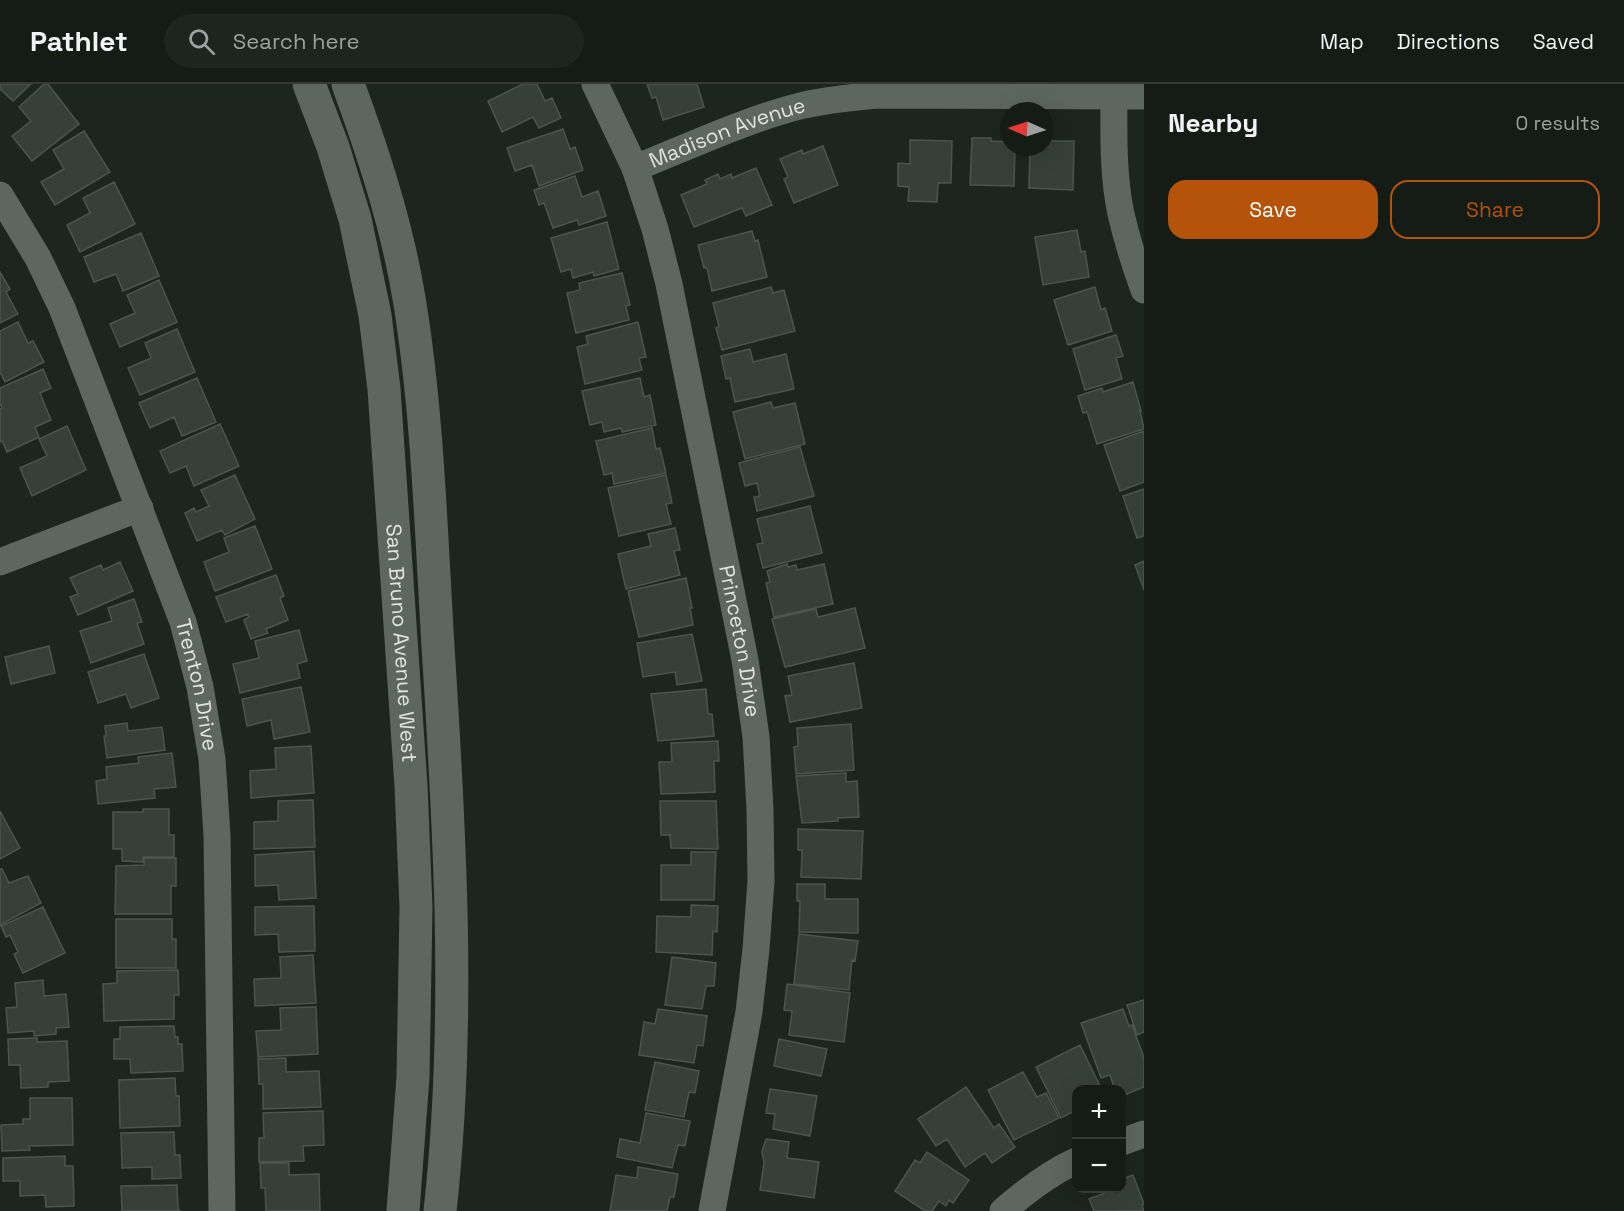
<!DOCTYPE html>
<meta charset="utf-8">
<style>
:root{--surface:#151c16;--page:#1e251f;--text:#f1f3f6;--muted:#9da1a1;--line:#343a35;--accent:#b45309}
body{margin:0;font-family:"Space Grotesk",sans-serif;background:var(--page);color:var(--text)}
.controls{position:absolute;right:18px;bottom:18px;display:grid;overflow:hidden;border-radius:12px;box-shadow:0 6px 24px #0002}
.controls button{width:54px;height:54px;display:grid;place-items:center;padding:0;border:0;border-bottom:2px solid var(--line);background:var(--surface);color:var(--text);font:30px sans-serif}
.compass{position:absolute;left:1000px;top:18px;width:54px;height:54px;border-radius:50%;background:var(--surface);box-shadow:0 6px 24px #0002;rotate:273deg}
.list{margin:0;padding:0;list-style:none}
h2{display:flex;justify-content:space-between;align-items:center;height:78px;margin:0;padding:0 24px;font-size:26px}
h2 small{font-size:20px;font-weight:400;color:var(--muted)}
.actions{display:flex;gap:12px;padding:18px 24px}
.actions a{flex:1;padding:14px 0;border:2px solid var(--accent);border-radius:18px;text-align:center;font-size:21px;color:var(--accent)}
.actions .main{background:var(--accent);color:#fff}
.icon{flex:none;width:33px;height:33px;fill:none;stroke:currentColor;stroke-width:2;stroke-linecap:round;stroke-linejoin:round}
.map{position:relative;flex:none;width:1144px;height:1127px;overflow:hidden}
header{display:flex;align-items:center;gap:36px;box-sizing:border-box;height:84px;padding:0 30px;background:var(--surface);border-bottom:2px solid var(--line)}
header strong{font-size:28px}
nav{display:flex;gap:33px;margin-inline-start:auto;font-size:21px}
.search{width:420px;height:54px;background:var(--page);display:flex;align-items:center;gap:15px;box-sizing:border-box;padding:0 21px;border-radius:33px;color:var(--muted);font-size:22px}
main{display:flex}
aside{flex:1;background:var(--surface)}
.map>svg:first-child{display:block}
.building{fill:#364039;stroke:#4b554d;stroke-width:1.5}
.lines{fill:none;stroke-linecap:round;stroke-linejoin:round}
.street{stroke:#5d675f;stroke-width:27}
.secondary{stroke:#5d675f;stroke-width:33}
.labels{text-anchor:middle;stroke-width:6;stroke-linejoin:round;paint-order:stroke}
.street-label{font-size:21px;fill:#dee4df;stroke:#131b15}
</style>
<header>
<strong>Pathlet</strong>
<div class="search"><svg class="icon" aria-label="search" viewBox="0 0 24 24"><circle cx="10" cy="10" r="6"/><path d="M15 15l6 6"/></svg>Search here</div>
<nav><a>Map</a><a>Directions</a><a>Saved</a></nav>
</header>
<main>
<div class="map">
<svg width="1144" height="1127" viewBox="0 0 1144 1127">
<rect width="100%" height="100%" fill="#1c251e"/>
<path class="building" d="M0,0H31L13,17L0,5Z
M44,0H48L79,40L32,77L12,52L31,37L19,23Z
M523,0H537L545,17L552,14L561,34L539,44L533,33L502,48L488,17Z
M647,0H697L704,23L663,36L656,13L652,14Z
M563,45L570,65L575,63L583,86L539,102L532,81L515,87L507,64Z
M84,47L110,88L55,121L41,98L64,85L53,66Z
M972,54H991V57L1009,58V63H1015L1014,102L970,101Z
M1045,54H1051V57H1074L1073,106L1029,104L1030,63H1045Z
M910,56L952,57L951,99H938L937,118L908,117L909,103L898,102V79L910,80Z
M823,62L838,101L794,119L784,95L788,93L780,75L802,66L803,70Z
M756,84L772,121L746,132L742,124L694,143L681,111L707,100L705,96L718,90L720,95L731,90L732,94Z
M575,92L582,113L598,107L606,132L579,141L577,136L553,144L544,119L539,121L534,106Z
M114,98L135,140L80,168L67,141L90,129L83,114Z
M607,138L619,185L594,192L593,188L573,194L571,185L561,188L551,154Z
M1077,146L1081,168L1085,167L1089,193L1043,201L1035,153Z
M752,147L755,157L758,156L767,193L712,207L707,184H704L698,161Z
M141,149L159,192L123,207L116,190L94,198L84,173Z
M0,188L10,205L6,208L18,230L0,239Z
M622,189L630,221L626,222L629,236L576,249L567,209L580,206L579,199Z
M159,196L177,238L120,263L110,240L135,229L127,211Z
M771,203L773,209L784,206L795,247L722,266L716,244L719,242L713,219Z
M1095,203L1101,226L1105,224L1112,247L1068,261L1054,216Z
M18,238L28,259L33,257L44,278L5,298L0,288V247Z
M638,238L646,273L639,274L642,286L585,300L577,263L588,260L586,252Z
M177,245L195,288L140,311L128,284L151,274L145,259Z
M1116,251L1123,272L1116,274L1122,295L1085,306L1073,265Z
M750,265L753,278L786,270L794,305L735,318L730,294L726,295L721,272Z
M43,285L51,304L40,309L51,336L35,343L39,353L7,368L2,357L0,358V325L2,324L0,319V304Z
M197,294L216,338L182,352L174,333L150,344L139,319Z
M640,294L644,313L650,311L656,341L622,348L621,344L604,348L602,338L590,341L582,307Z
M1133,298L1141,327H1140L1144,345L1097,360L1087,328L1083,329L1078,312L1102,304L1103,308Z
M771,318L773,324L795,319L805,360L745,375L733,328Z
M220,340L239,382L194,402L186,382L170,389L160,367Z
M67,342L86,386L32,412L20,384L47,372L39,355Z
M652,344L656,365L660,364L666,389L614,400L612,389L604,391L596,357Z
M1144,347V398L1120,407L1104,361Z
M800,363L814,412L757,427L754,413L760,412L757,399L745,402L739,379Z
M235,391L255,435L225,451L222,446L197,457L185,429L194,424L196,428L209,422L201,406Z
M666,391L672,419L666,420L671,440L619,452L608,404Z
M1144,405V452L1137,454L1123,412Z
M810,422L822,469L763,484L757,460L763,459L757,435Z
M255,442L272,485L215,507L204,478L229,468L224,454Z
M675,444L680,466L674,467L680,491L626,505L618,470L651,462L648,450Z
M1144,477V506L1135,481Z
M120,478L133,507L78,531L70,513L78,510L70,494L101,481L103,486Z
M787,480L788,483L796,481L797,486L824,480L833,520L774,533L766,499L770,498L767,487Z
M276,491L284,512L280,514L288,536L266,545L268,549L251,555L244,536L249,533L248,530L226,538L216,513Z
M686,494L692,524H690L693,541L639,553L628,507Z
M134,515L142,538L137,539L144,560L91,579L80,547L112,537L108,524Z
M855,524L865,564L785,583L772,535L816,525L818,533Z
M299,546L307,577L297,580L300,594L240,609L233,580L259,574L255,557Z
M692,550L702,597L677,601L675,588L643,593L637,559Z
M49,562L55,589L11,600L5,573Z
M144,570L159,614L131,624L126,610L98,619L88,588Z
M854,579L862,624L790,638L785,612L792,611L788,592Z
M301,603L310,648L274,655L271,636L247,642L242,615Z
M706,605L708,630H712L714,652L658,657L651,610Z
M127,639L128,647L162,643L165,666L107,674L104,652H106L105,642Z
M851,640L854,686L796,690L794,663L798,662L797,644Z
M718,657L719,677H714L715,708L661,710L659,678H672L671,659Z
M311,662L314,709L251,714L250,687L276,685L275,664Z
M172,669L176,703L154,705L155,714L98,720L96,697L107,695L106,683L139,679L138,673Z
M846,689V698L857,697L859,733L838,734V737L802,739L796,692Z
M313,716L315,763L254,765V738L278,737V717Z
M660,717H716L718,765L671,764L670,751H661Z
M143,725H169V751H174V773H143V778L122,777V765H113V728H143Z
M0,727L20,764L0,775Z
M798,745L863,747L861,795L801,793L802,766H798Z
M314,767L316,814L279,816L278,801L255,802V771Z
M691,768H716L714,816H661V781H691Z
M144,774H176V802H171V830H115L116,782L144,781Z
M0,785H2L9,799L28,792L41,819L0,841Z
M797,800H825V815H858V849L799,848L800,817H797Z
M691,821L718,822L717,848L713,847L712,871L656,868L657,832L691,833Z
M314,822L315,867L279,868L278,850L255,851V823Z
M43,823L65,869L23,889L14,870L18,868L10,851L6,853L1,842Z
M116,835H172V855H176V884H116Z
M799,850L858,857L855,877L852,876L849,906L794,900Z
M313,871L316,919L255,922L254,895L281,894L280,873Z
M672,873L716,879L714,902H706L702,925L665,921Z
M178,886L179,911H174V935L104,937L103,900L117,899V887Z
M43,896L44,912L66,910L69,943L56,944V950L34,952V947L8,949L6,924L17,923L15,899Z
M787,900L850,909L844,958L789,951L792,927L784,926Z
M1144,916V948L1137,951L1127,921Z
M316,923L318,970L258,973L256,947L281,946L280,924Z
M658,925L707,932L703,962L697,961L694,979L639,971L644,938L655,940Z
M1123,925L1129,942L1132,941L1144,974V1003L1122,1012V1006H1115L1110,991L1101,994L1081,939Z
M174,942L175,953H178V960H182L183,987L131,989L130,975H114V955H120V943Z
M37,954V958L67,957L69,997L48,998V1003L21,1004L20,981H9L8,955Z
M779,955L827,965L821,992L774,982Z
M1080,961L1102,1006H1076V1026L1061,1034L1036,983Z
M286,974V988L319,987L321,1023L263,1025V1000H259L258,975Z
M655,978L699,987L695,1009L689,1008L684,1033L645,1026Z
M1023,988L1037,1013L1046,1009L1059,1034L1014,1056L988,1006Z
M175,994L176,1012H179L180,1042L120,1044L119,996Z
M966,1003L994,1044L999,1040L1015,1063L992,1079L985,1069L965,1083L947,1055L936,1062L918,1035Z
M770,1005L817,1012L810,1052L773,1045L775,1030L766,1029Z
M30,1014H72L73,1061L29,1062L30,1066L2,1067L1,1041L23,1040V1035H30Z
M323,1027L324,1061L303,1062L304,1077L259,1078V1054H264L263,1029Z
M646,1029L690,1037L685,1062L678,1061L672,1084L617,1073L620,1055L640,1059Z
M174,1048L175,1071H180L181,1094L152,1095V1083L122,1084L121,1049Z
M766,1055L789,1058L787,1074L819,1078L814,1114L760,1106L764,1079L762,1067Z
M927,1068L969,1096L953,1119L949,1116L946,1122L939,1117L932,1127H925L895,1107L915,1076L920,1079Z
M65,1072V1082H73L74,1122L46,1123L45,1111L20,1112V1097H3V1074Z
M260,1079H289V1091L319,1090L320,1127H266L265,1104H261Z
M638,1083L678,1090L674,1113H670L667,1127H610L616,1091L637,1094Z
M1133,1091L1144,1120L1142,1121L1144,1127H1094L1089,1115L1105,1109L1104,1104H1122V1095Z
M177,1101L178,1125L180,1127H122L121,1102Z"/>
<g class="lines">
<g class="street">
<path id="s1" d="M595,0L635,84L655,145L669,200L745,576L756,653L760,725L761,797L756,865L749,928L712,1127"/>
<path d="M1114,0C1114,43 1112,88 1121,130C1127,156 1135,181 1144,206"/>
<path id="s2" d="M635,84C690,62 747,35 804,21C828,16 853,13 877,11L1144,12"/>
<path id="s3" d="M0,111L38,174L62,224L183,538L200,603L212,675L217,751L222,1127"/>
<path d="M0,478L140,424"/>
<path d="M1122,1058L1144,1050"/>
<path d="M1003,1127C1026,1107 1049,1089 1076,1077"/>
</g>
<g class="secondary">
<path id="s4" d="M309,0L333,63L355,135L375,231L384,305L411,702L416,823L413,993L403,1127"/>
<path d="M348,0C374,71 398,144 410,220C428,333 431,448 438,562C450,750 461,939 440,1127"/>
</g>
</g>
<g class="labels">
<g class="street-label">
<text dy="7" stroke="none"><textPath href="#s2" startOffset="99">Madison Avenue</textPath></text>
<text dy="7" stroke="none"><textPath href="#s1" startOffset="578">Princeton Drive</textPath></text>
<text dy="7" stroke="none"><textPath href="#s4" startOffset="570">San Bruno Avenue West</textPath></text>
<text dy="7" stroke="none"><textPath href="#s3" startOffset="530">Trenton Drive</textPath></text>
</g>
</g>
</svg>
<div class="controls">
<button>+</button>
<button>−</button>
</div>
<svg class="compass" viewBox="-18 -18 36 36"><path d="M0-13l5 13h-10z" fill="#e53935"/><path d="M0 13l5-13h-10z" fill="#9da1a1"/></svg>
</div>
<aside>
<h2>Nearby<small>0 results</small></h2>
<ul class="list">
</ul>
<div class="actions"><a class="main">Save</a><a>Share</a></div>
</aside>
</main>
